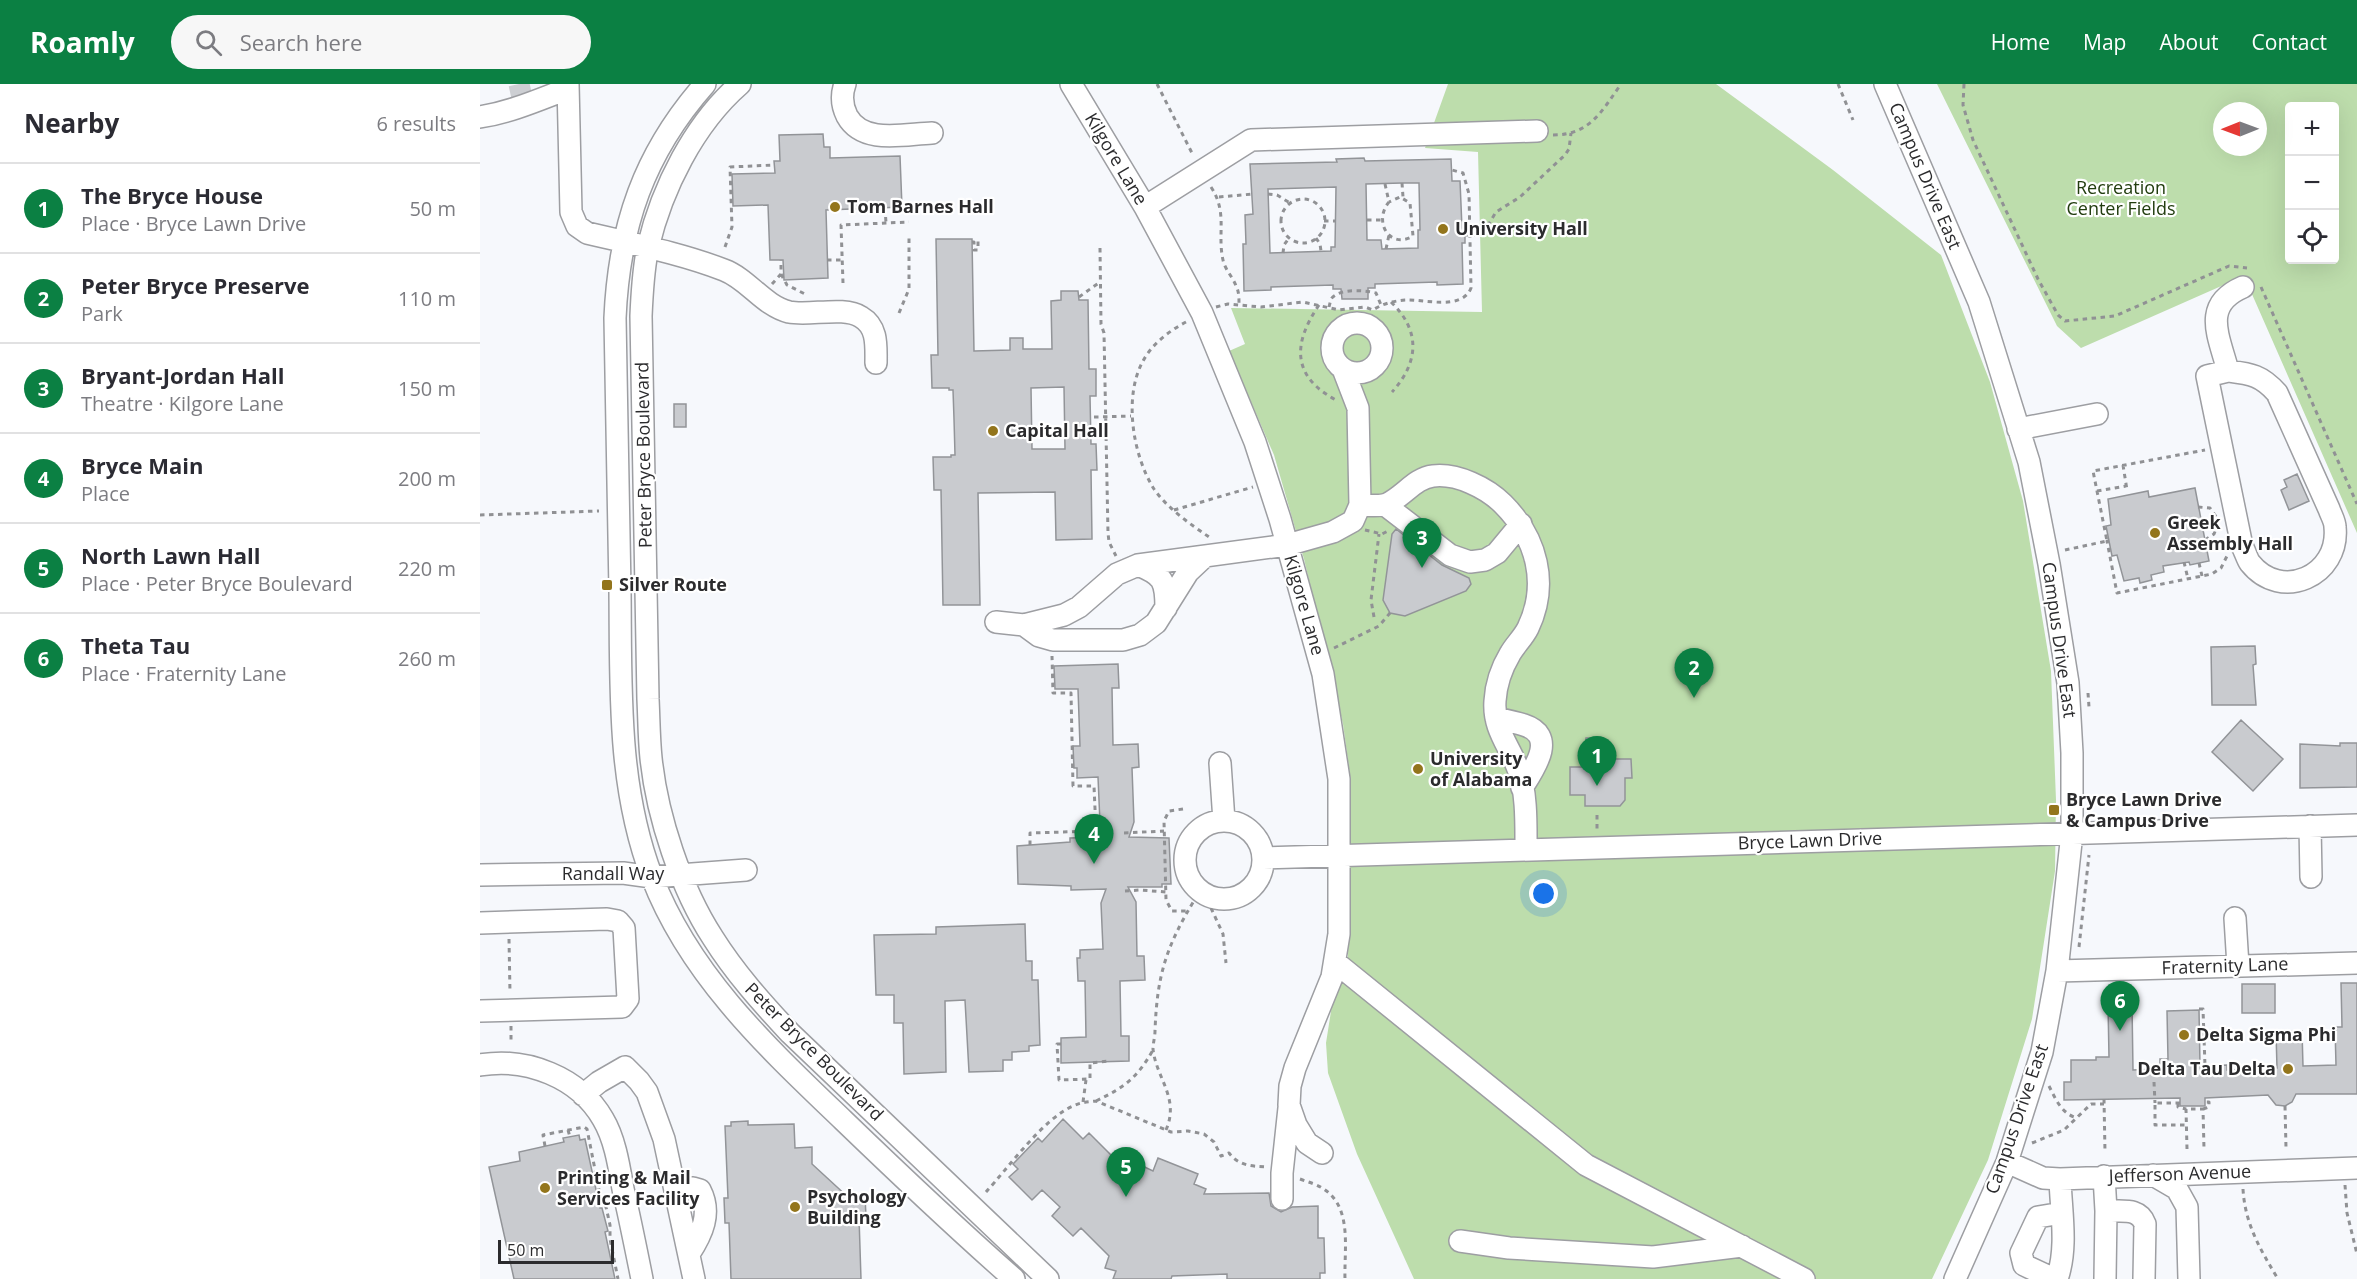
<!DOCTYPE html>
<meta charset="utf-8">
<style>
:root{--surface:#fff;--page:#f7f7f7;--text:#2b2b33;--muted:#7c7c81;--line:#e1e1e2;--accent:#0b8043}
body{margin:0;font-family:"Open Sans",sans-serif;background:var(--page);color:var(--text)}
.controls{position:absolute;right:18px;top:18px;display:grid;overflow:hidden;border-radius:6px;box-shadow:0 6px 24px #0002}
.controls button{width:54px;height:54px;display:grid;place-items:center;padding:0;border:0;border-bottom:2px solid var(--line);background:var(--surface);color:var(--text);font:30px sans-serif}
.compass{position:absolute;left:1733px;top:18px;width:54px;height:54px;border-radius:50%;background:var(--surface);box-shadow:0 6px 24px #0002;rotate:269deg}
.scale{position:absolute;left:18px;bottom:15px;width:116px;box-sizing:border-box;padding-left:6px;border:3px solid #2b2b2d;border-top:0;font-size:16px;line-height:21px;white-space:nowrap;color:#2b2b2d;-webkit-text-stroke:4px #fff;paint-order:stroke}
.you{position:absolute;left:1064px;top:810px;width:21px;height:21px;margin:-15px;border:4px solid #fff;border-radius:50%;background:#1a73e8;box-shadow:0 0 0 9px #1a73e833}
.badge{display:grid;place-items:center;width:39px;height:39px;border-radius:50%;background:var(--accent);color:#fff;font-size:20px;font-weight:700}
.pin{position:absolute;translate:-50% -50px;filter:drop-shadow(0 2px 3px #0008)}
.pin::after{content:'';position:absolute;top:32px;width:21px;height:18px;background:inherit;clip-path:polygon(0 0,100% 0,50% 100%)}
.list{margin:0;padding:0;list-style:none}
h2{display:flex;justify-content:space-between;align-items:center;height:78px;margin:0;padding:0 24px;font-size:26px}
h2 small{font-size:20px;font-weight:400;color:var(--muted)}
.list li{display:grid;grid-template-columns:39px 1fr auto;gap:18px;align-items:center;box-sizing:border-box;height:90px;padding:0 24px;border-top:2px solid var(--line)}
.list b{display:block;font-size:22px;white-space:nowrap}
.list p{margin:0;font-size:20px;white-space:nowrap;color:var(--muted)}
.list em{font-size:20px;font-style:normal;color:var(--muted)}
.icon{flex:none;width:33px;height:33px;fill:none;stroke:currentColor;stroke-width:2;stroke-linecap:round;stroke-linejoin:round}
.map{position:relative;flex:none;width:1877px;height:1195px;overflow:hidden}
header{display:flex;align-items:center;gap:36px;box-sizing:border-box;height:84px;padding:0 30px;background:var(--accent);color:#fff}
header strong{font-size:28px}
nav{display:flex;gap:33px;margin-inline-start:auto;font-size:21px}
.search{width:420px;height:54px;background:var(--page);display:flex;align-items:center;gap:15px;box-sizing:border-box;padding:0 21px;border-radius:33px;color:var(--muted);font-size:22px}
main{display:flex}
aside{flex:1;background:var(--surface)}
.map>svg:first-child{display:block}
.green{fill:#bdddac;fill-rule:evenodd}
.building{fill:#c9cbcf;stroke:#929498;stroke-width:1.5;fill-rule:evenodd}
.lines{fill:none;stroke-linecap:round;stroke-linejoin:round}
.minor-tunnel{stroke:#cdcfd3;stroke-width:21;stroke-dasharray:21 10;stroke-linecap:butt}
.minor-casing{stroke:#9d9ea2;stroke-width:24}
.path{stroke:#909194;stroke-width:3;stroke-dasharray:4.5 4.5;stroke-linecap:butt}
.minor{stroke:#fff;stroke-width:21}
.poi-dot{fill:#93751c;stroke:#fff;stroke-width:2}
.labels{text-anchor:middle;stroke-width:4.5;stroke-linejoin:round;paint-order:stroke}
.street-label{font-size:18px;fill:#2b2b2d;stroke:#fff}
.park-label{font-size:18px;fill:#223d0f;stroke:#fff}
.poi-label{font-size:18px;font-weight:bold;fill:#2b2b2d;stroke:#fff;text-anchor:start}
</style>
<header>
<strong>Roamly</strong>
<div class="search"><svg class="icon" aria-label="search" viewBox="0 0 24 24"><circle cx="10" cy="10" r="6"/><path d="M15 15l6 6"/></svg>Search here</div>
<nav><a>Home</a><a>Map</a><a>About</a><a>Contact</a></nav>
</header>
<main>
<aside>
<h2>Nearby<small>6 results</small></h2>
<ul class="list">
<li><span class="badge">1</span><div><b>The Bryce House</b><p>Place · Bryce Lawn Drive</p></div><em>50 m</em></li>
<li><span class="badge">2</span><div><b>Peter Bryce Preserve</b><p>Park</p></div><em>110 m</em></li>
<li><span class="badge">3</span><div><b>Bryant-Jordan Hall</b><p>Theatre · Kilgore Lane</p></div><em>150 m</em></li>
<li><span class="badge">4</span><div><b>Bryce Main</b><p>Place</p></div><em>200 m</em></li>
<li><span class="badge">5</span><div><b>North Lawn Hall</b><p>Place · Peter Bryce Boulevard</p></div><em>220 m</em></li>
<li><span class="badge">6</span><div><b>Theta Tau</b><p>Place · Fraternity Lane</p></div><em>260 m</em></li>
</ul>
</aside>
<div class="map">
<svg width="1877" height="1195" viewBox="0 0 1877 1195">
<rect width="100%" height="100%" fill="#f6f8fc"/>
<path class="green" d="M968,0H1236L1353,86L1461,171L1510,298L1543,417L1571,587L1576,716L1575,787L1552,935L1508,1076L1452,1195H934L877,1070L848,989L846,959L852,921L868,872L871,699L863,640L824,475L794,371L749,267L765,260L751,224L1002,228L998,68L945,64Z
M1457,0H1877V449L1764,192L1601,264L1577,242ZM1810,22H1854V176H1810ZM1742,27H1778V63H1742Z"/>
<path class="building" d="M343,50L344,63H350V74L420,72L422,123L346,126L348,194L304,196L303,176H290L288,121L253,122L252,90L295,89L294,77H300L299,51Z
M884,74L885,77L971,75L972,97H980L982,144H985V159H982L983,200L957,201V198L895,200V204H888V215H862L861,205H853V201L791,203V206L764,207L763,160H766L765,131L773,130L770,80L857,78L856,75ZM922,99H939L940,146H938V164L902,165L901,156H887L886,100ZM856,103L855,163H851V167L790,169L788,105Z
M456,155H492L494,267L530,266V254H543V265H572L571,217L581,216V207H598L599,216H608L609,285H616V312H610L611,360H616L617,386H611L612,455L576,456L575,408L498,409L500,521H463L461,406H454L453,373H471V371H475L474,335L473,306H469V304H452L451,271H458ZM584,303L585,365H552L551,304Z
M194,320H206V343H194Z
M1817,390L1829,417L1809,426L1801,406L1807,403L1804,396Z
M1715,404L1729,477L1710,481L1709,478L1683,482L1684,488L1671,491L1672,496L1660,499L1659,494L1644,497L1637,471L1632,472L1626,442L1631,441L1628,415L1668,407L1669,413Z
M916,445L962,481L989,494L991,500L986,507L925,532L910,529L903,516L912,450Z
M1775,562L1776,580L1773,581L1776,621H1732L1731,563Z
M638,580L639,604H632L633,661L658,660L659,683L652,684L654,738L649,753L689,754L691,800H682V803H648L656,818L657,872H664L665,896L640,897L641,952H649V977L581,979V954L606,953L605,897H598L597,874H600V866L623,865L621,819L626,805L591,806V802L538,800L537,762L590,758V754L625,753L620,739L618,693L597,694V684H594L593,662H600L598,605H575L574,582Z
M1761,636L1803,675L1773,707L1732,668Z
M1106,654H1123L1124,675H1151L1152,694H1145V716L1140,722H1105V711H1090V683H1104Z
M1860,659H1877V703L1820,704V660L1860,662Z
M545,840L546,877H552V896H558L560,961L549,962V967L532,968V976H523V987L489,988L485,916L465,917L466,988L424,990L423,939H414V911H396L394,851L456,850V843Z
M1861,899H1877V1010H1816L1812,1018L1805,1022L1796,1021L1788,1011L1725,1014V1022H1700V1014L1584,1016V998H1591V976H1616V973H1629L1628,921L1652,920L1653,986L1677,985V982H1680V975H1688L1687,927L1719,926L1720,982L1747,981V986L1797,984L1796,948L1822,947L1823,982L1856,981L1855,943H1862Z
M1762,900H1795V929H1762Z
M583,1035L603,1055L609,1049L636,1076L639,1071L673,1087L678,1074L718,1090L714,1100L726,1105L724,1110L789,1109L791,1122L801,1128L812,1123L838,1122V1154H844L845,1189H840V1195H747V1190L692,1192L691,1195H633L636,1187L625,1184L629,1172L601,1144L593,1152L572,1132L580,1123L562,1106L552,1116L529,1093L538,1085L533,1080L558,1054L562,1058Z
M268,1037V1041L314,1040L315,1064L332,1063V1080L369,1114L385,1113L386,1132L379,1133L381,1195H251L249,1139H245L244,1114H248L245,1042H251V1038Z
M99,1051L100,1056L105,1055L120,1124H122L128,1147L125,1148L135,1195H34L9,1083L40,1077L39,1068L84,1058L83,1054Z"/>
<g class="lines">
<path class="minor-tunnel" d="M39,0L44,23"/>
<defs>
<path id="minor" d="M88,0L91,128L97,142L107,149C153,160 200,169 244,186C268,195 284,222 309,228C330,232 364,222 381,233C398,243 396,262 396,279
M225,0C164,69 139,142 135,234C137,325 139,416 140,507C141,603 137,702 172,793C210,892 288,964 363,1036C419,1090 476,1144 534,1195
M260,0C214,40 182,104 168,163C163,186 162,209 161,232L168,615C169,635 169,655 171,674C177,732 201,805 233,854C255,889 282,919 310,949L568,1195
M365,0C361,11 362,22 367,32C383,61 424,50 452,49
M591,0L665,123L722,229L775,358L800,435L843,590L859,695V850L852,893L815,984L810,1002L809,1021L816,1041L827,1059L842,1069
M1405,0L1499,218L1549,378L1569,480L1588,599L1592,669V749L1577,887L1562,968L1527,1078L1475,1195
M0,33C31,28 58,16 87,5
M665,123L771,56L1057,47
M852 264a25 25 0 1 1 50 0a25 25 0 1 1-50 0Z
M1748,287C1771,290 1781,291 1797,309L1849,425C1851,431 1855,437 1855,443C1860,492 1801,518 1770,479C1767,475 1765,467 1762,462L1727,292Z
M1748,287C1739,252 1721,221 1763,203
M1538,345L1617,330
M880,421C888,421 900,423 907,420C924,412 935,394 953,392C977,389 1007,404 1023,420C1057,454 1069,500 1048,544C1043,554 1035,561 1030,570C1021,585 1016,600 1015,617C1013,645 1029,661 1038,685C1047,707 1046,742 1046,766
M905,421L970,471L990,478L1005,476L1017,469L1041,440
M658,481C683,491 686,497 686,524
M516,538L544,541L584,531L599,523L637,490L658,481L807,461L853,448L873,437L880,421L878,324L863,285
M544,541L559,552L573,556H643L660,551L676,539L708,488L725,472
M1016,634C1025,636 1035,638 1044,641C1078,652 1054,685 1042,704
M740,679L744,737
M705 776a39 39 0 1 1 78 0a39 39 0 1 1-78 0Z
M1830,742L1831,793
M783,774L1877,741
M0,791L143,789L172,793L266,786
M1755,834L1758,882
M0,839L127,835L138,837L144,844L148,915L142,923L0,927
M855,878L1106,1081L1324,1195
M1577,887L1877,879
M0,981C46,973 99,993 123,1035C135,1055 139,1082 143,1105C150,1135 156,1165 162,1195
M103,1011L119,998L145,983L159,997L167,1008L184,1055L214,1195
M1527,1078L1563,1094L1580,1095L1877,1084
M1673,1091L1697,1105L1707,1123L1709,1195
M1624,1092L1626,1127C1642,1128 1659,1123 1665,1140L1664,1195
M195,1105L213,1104L220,1106C232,1129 222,1150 209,1170
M802,1115V1089L809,1024
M980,1157L1029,1164L1173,1173L1262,1162
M1574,1195L1544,1181L1541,1169L1558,1133L1582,1129
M1577,1195C1588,1163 1581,1128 1580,1095
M1625,1195L1626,1127"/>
</defs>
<use href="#minor" class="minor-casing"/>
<path class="path" d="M677,0L713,71
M1358,0L1373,36
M1484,0L1483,21L1493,56L1558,195L1578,231L1585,237L1635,232L1749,182L1767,184
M1073,51C1110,51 1122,27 1141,0
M922,99L923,113
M905,100L909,118C893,137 909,166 933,152L930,119L920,113L909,118
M731,103C748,129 737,149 743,176C745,186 753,193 756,202C759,207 759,214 759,220
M788,110L797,111L810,119
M739,113L773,110
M801 137a22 22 0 1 1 44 0a22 22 0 1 1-44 0Z
M405,124L406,139
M887,136H902
M844,137H855
M985,151H997L1004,148L1016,128L1040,113L1085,71L1089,65L1091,49
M836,154L840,160L841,167
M492,158H494V166H498V153
M245,163L252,143L250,83L294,81
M620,164L621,240L624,249L628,449L629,458L636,472
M906,165L909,151
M803,169L804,161L809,154
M347,176H362
M301,190L307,201L327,211
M363,199L361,141L429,138
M292,200L301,190V176
M1781,203L1877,420
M599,213L620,198
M911,218C941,247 939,278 912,308
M839,221C813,259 811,292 856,316
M736,223L748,220L781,223L823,218L859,226L885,223L893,226C902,220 913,217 925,216C944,215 982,227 991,204L989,110L983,89L972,86
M849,223L851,215C859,204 884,206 896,209L901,221
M419,229L429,205V154
M706,238C689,247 672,260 663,277C643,313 653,372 674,405C687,424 710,440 729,453
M614,333L651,332
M1643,381L1647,406
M1617,407L1646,402
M1718,423L1730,424L1737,434
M694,426L773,403
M0,431L119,427
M885,446L902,450L910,446
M1725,456L1734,450L1738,440
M1629,457H1627L1637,509L1732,490L1741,484L1747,472
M1585,466L1627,457L1613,387L1725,366
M1704,478L1708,495
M1719,479L1722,492
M894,533L891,516L899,450
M854,564L899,542L910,529
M1608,609L1609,623
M703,725L689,727L684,737L686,816L692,827H707
M1117,731V747
M616,747L628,749
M644,749L684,747
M550,761V749L616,747L614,702H593L591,609H573L572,572
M645,807L660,806L686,808
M731,824L743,850L746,879
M29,855L30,909
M1599,863L1609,771
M1719,925H1723L1725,982
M31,942V958
M581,960H577L579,996L610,995V979L630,977
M1674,998L1675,1019
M1569,1002C1575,1014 1581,1028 1594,1033L1597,1032
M1624,1015L1625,1068
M616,1017C645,1003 657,994 673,966
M603,1018L606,996
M1698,1019V1023L1706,1025
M1700,1019H1675V1041H1706
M1805,1022L1806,1064
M1723,1025L1729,1023V1018H1725
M88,1046L90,1053
M686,1046C700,1014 676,994 673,965C673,959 675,953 675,947C677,891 686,863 715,815
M1552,1059L1584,1046L1611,1020H1624
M65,1062L63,1051L104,1043L107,1045L120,1111L126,1123L130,1141V1155L138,1195
M1707,1065L1706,1025H1723L1724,1065
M820,1095C828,1098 836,1100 842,1104C873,1122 864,1165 865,1195
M1865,1101L1867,1129L1877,1170
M1763,1105C1765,1140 1780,1165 1798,1195
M506,1108C528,1084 564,1034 593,1022C601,1018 608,1018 616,1017L691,1048L708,1047L724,1050L734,1058L741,1072L749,1069C759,1082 771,1082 786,1083"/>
<use href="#minor" class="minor"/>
</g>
<g class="poi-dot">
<circle cx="355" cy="123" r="6"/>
<circle cx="963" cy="145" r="6"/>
<circle cx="513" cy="347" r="6"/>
<circle cx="1675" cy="449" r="6"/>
<rect x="121" y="495" width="12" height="12" rx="3"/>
<circle cx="938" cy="685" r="6"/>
<rect x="1568" y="720" width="12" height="12" rx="3"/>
<circle cx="1704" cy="951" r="6"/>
<circle cx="1808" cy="985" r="6"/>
<circle cx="65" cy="1104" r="6"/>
<circle cx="315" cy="1123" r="6"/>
</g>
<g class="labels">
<g class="street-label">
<text transform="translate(636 75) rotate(59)" y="6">Kilgore Lane</text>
<text transform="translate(1445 92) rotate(67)" y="6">Campus Drive East</text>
<text transform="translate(164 371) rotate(-91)" y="6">Peter Bryce Boulevard</text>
<text transform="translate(824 521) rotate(74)" y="6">Kilgore Lane</text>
<text transform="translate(1579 556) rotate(82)" y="6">Campus Drive East</text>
<text transform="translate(1330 757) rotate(-2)" y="6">Bryce Lawn Drive</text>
<text x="133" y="796">Randall Way</text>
<text transform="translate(1745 882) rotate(-2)" y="6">Fraternity Lane</text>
<text transform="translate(334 968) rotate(45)" y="6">Peter Bryce Boulevard</text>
<text transform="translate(1537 1035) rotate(-71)" y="6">Campus Drive East</text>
<text transform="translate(1700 1090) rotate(-2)" y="6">Jefferson Avenue</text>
</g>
<g class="park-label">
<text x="1641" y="110">Recreation<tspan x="1641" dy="21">Center Fields</tspan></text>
</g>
<g class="poi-label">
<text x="367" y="129">Tom Barnes Hall</text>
<text x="975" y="151">University Hall</text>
<text x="525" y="353">Capital Hall</text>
<text x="1687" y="445">Greek<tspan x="1687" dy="21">Assembly Hall</tspan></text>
<text x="139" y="507">Silver Route</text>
<text x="950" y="681">University<tspan x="950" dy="21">of Alabama</tspan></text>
<text x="1586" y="722">Bryce Lawn Drive<tspan x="1586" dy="21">&amp; Campus Drive</tspan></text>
<text x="1716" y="957">Delta Sigma Phi</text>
<text x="1796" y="991" text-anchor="end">Delta Tau Delta</text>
<text x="77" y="1100">Printing &amp; Mail<tspan x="77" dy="21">Services Facility</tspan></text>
<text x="327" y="1119">Psychology<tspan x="327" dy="21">Building</tspan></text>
</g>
</g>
</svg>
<div class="controls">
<button>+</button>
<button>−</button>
<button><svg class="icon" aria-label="locate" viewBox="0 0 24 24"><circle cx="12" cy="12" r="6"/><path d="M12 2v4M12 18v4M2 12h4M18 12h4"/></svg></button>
</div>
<svg class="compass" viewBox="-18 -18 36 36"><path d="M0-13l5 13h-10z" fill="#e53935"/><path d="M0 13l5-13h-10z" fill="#7c7c81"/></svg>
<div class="scale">50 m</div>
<div class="you"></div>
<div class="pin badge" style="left:1117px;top:702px">1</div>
<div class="pin badge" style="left:1214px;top:614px">2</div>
<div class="pin badge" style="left:942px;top:484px">3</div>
<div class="pin badge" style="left:614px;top:780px">4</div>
<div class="pin badge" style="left:646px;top:1113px">5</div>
<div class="pin badge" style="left:1640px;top:947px">6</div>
</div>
</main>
